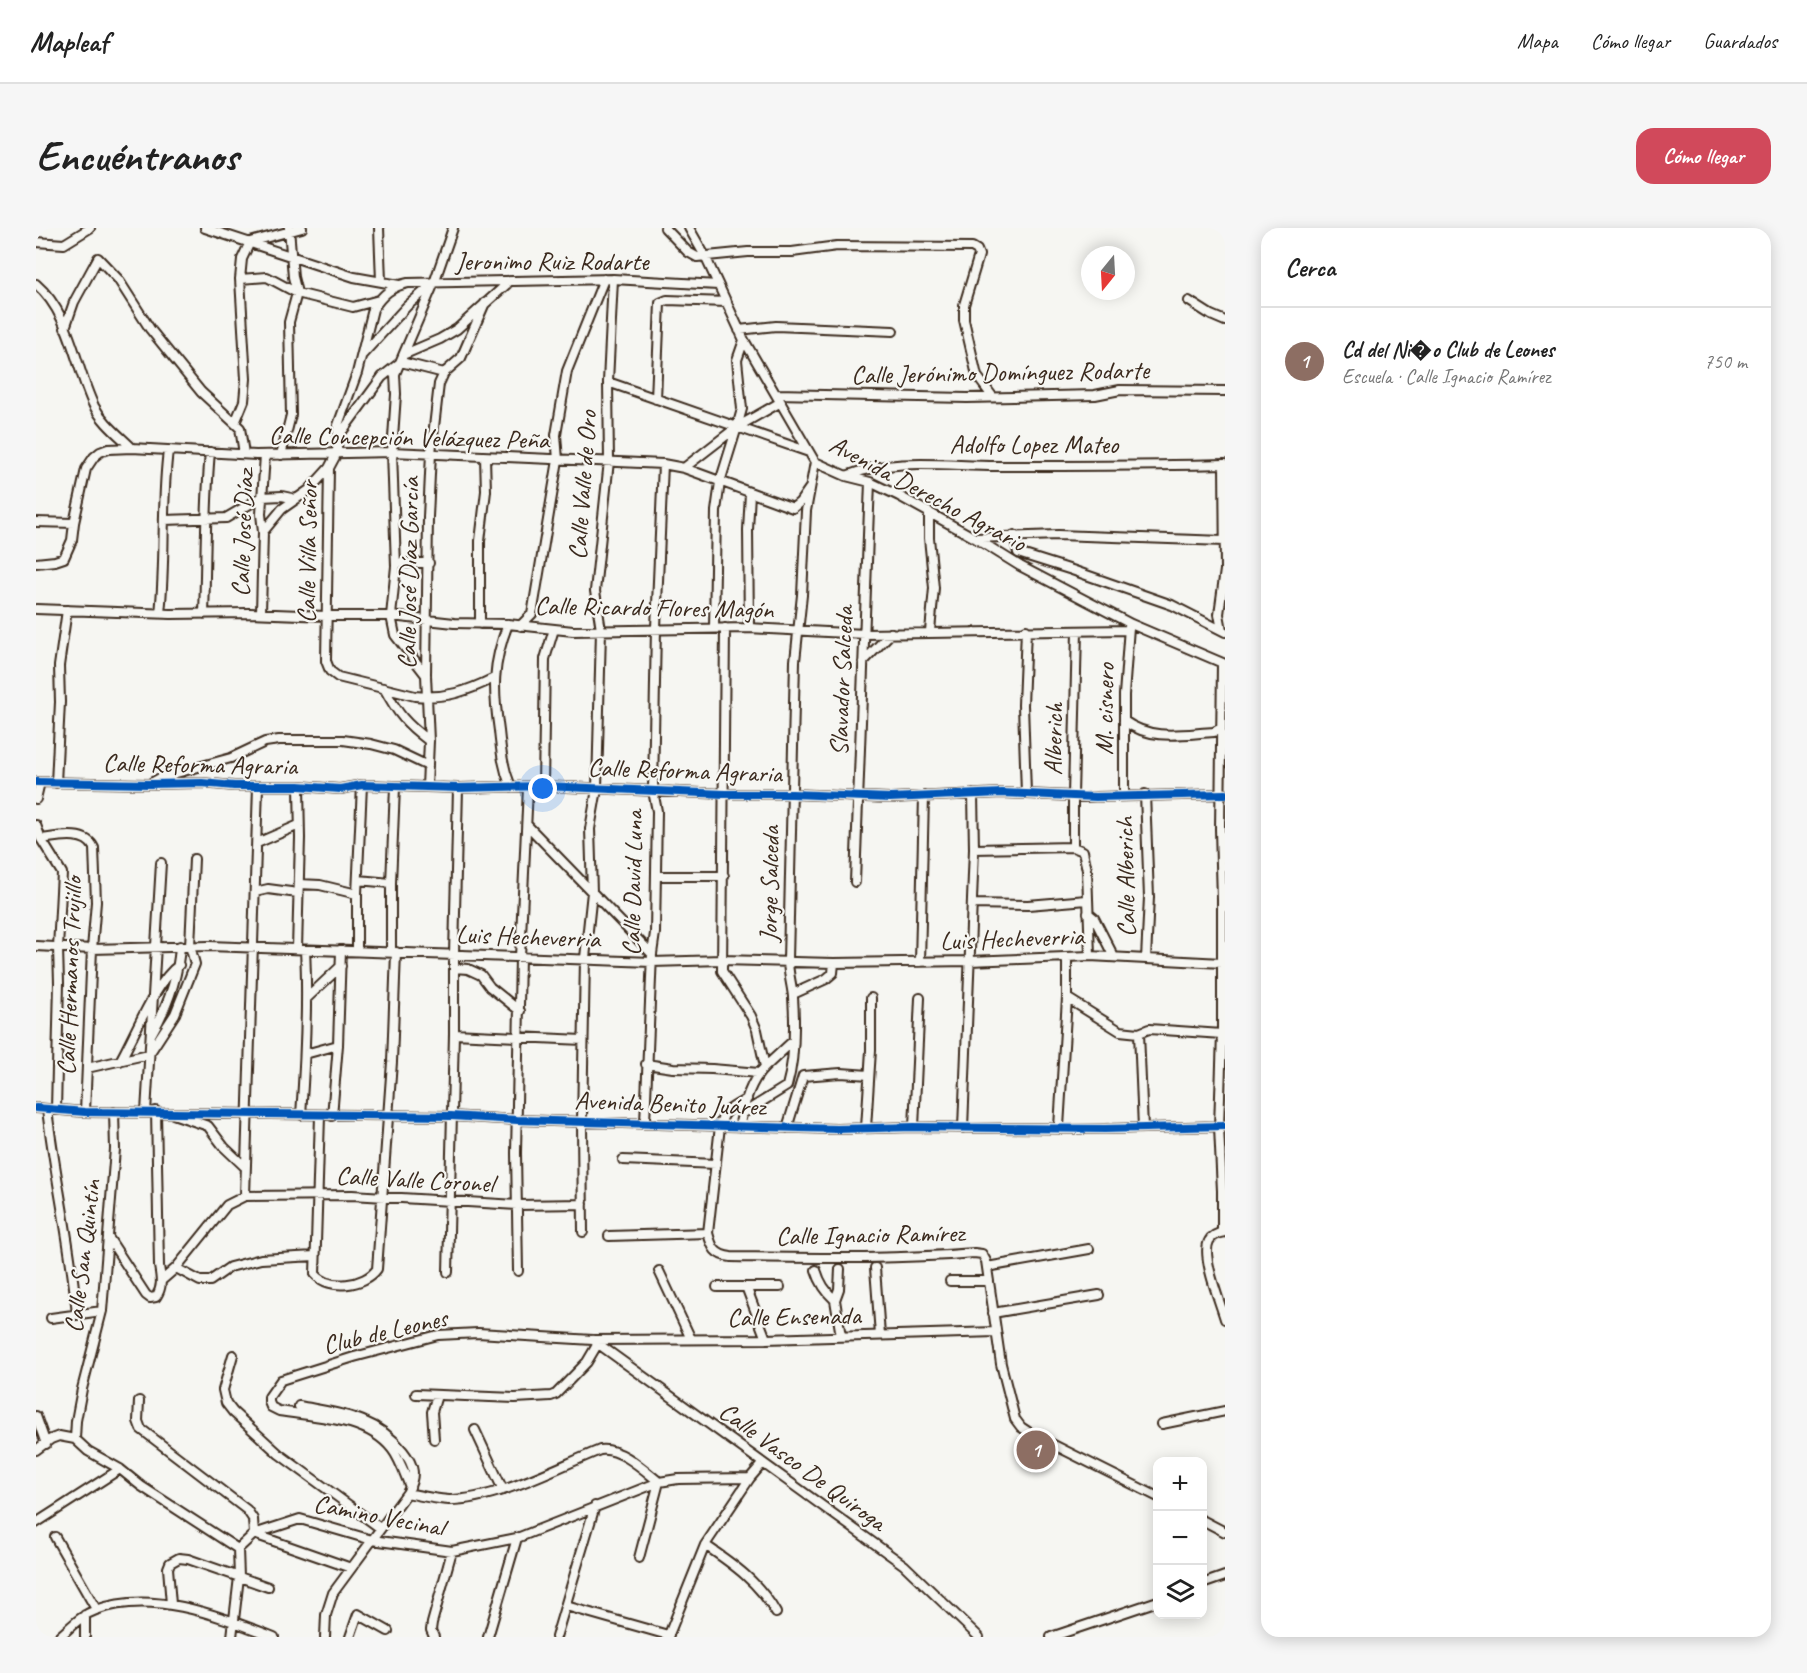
<!DOCTYPE html>
<html lang="es">
<meta charset="utf-8">
<style>
:root{--surface:#fff;--page:#f6f6f6;--text:#222;--muted:#767676;--line:#e0e0e0;--accent:#d1495b}
body{margin:0;font-family:Caveat,sans-serif;background:var(--page);color:var(--text)}
.controls{position:absolute;right:18px;bottom:18px;display:grid;overflow:hidden;border-radius:12px;box-shadow:0 3px 15px #0003}
.controls button{width:54px;height:54px;display:grid;place-items:center;padding:0;border:0;border-bottom:2px solid var(--line);background:var(--surface);color:var(--text);font:30px sans-serif}
.compass{position:absolute;left:1045px;top:18px;width:54px;height:54px;border-radius:50%;background:var(--surface);box-shadow:0 3px 15px #0003;rotate:198deg}
.you{position:absolute;left:507px;top:561px;width:21px;height:21px;margin:-15px;border:4px solid #fff;border-radius:50%;background:#1a73e8;box-shadow:0 0 0 9px #1a73e833}
.badge{display:grid;place-items:center;width:39px;height:39px;border-radius:50%;background:var(--accent);color:#fff;font-size:20px;font-weight:700}
.pin{position:absolute;translate:-50% -50%;border:3px solid #fff;box-shadow:0 2px 6px #0006}
.list{margin:0;padding:0;list-style:none}
h2{display:flex;justify-content:space-between;align-items:center;height:78px;margin:0;padding:0 24px;font-size:26px}
h2 small{font-size:20px;font-weight:400;color:var(--muted)}
.list li{display:grid;grid-template-columns:39px 1fr auto;gap:18px;align-items:center;box-sizing:border-box;height:108px;padding:0 24px;border-top:2px solid var(--line)}
.list b{display:block;font-size:22px;white-space:nowrap}
.list p{margin:0;font-size:20px;white-space:nowrap;color:var(--muted)}
.list em{font-size:20px;font-style:normal;color:var(--muted)}
.icon{flex:none;width:33px;height:33px;fill:none;stroke:currentColor;stroke-width:2;stroke-linecap:round;stroke-linejoin:round}
.map{position:relative;flex:none;width:1189px;height:1409px;overflow:hidden;border-radius:18px}
header{display:flex;align-items:center;gap:36px;box-sizing:border-box;height:84px;padding:0 30px;background:var(--surface);border-bottom:2px solid var(--line)}
header strong{font-size:28px}
nav{display:flex;gap:33px;margin-inline-start:auto;font-size:21px}
.intro{display:flex;align-items:center;justify-content:space-between;box-sizing:border-box;height:144px;padding:0 36px}
h1{margin:0;font-size:42px}
.button{padding:15px 27px;border-radius:18px;background:var(--accent);color:#fff;font-size:21px;font-weight:700}
main{display:flex;gap:36px;padding:0 36px}
aside{flex:1;background:var(--surface);border-radius:18px;box-shadow:0 3px 15px #0003}
.map>svg:first-child{display:block}
.lines{fill:none;stroke-linecap:round;stroke-linejoin:round}
.minor-casing{stroke:#3b2a1e;stroke-width:12}
.minor{stroke:#f6f6f2;stroke-width:8}
.cycleway-casing{stroke:#f6f6f2;stroke-width:11}
.cycleway{stroke:#0057b8;stroke-width:8}
.labels{text-anchor:middle;stroke-width:4.5;stroke-linejoin:round;paint-order:stroke}
.street-label{font-size:26px;fill:#3b2a1e;stroke:#f6f6f2}
</style>
<header>
<strong>Mapleaf</strong>
<nav><a>Mapa</a><a>Cómo llegar</a><a>Guardados</a></nav>
</header>
<div class="intro"><h1>Encuéntranos</h1><a class="button">Cómo llegar</a></div>
<main>
<div class="map">
<svg width="1189" height="1409" viewBox="0 0 1189 1409">
<rect width="100%" height="100%" fill="#f6f6f2"/>
<filter id="ink" filterUnits="userSpaceOnUse"><feTurbulence type="fractalNoise" baseFrequency=".0167" numOctaves="2"/><feDisplacementMap in="SourceGraphic" scale="12" xChannelSelector="R" yChannelSelector="G"/><feConvolveMatrix kernelMatrix="1 2 1 2 8 2 1 2 1" color-interpolation-filters="sRGB"/></filter>
<g filter="url(#ink)">
<g class="lines">
<defs>
<path id="minor" d="M169,0L318,49L363,57
M343,0L345,53
M629,0L652,24L661,29L712,24H756L801,18L936,19L941,22L943,27L928,77V92L941,148L956,168
M653,0L669,28L708,112L779,234L810,248L834,254L863,268L939,310L984,338L1095,396L1189,436
M0,14L28,16L54,0
M204,51L231,49L261,65L317,79L343,72
M0,56C35,86 39,139 58,178C67,195 83,207 96,220
M1153,73L1175,87L1189,93
M29,100L38,74L62,30L82,51L114,101L165,164L204,200L208,226
M703,102L740,98L857,103
M369,126L404,111L421,101L472,55
M326,127L371,78L398,55L417,0
M572,154L773,224
M740,166L931,170L1059,167L1084,162L1189,163
M620,171L624,75L631,72L691,74
M199,195L208,173L210,151L204,51L206,31L214,14L266,0
M701,199L706,181L701,132L708,112
M701,199L745,174
M302,209L346,149L365,134L408,145
M245,227L255,187L253,94L261,65L257,49L253,0
M1188,236L1189,342
M648,240L701,199L684,254L680,283L678,400
M810,248C857,229 911,238 960,238C1036,238 1113,238 1189,236
M893,284V310L898,360L894,403
M128,292L190,290L226,269L246,268L260,271
M0,294L38,295L50,241L58,229L64,224L72,221L96,220L220,227L356,224L627,236L648,240L757,280L764,274L773,261
M227,304L246,281L273,262L293,240
M978,307L982,325L1036,342L1136,377L1189,404
M939,310L1022,307L1188,313
M0,335L19,333L28,330L36,312L38,295
M360,335H393
M0,381L135,386L214,385L290,388H355L418,395L472,396L537,403L713,400L829,406L1092,402
M124,385C130,331 125,277 132,223
M225,385L227,304L225,286L229,227
M168,386C170,332 169,278 174,224
M444,396V313L450,263L449,229
M472,396C456,437 457,461 463,503C465,523 467,540 475,559
M484,398L496,386L497,381L522,232L520,207L531,143L568,51
M689,400L686,743L715,788L721,802L729,839C713,854 708,878 703,899
M713,400L712,302L714,265
M990,402L987,477L990,565
M1186,402L1183,386L1189,342
M827,434L855,405
M390,447L359,407L355,388L360,338L356,224L360,166L359,146L398,55
M458,450C432,463 409,471 379,468L302,449L294,443L290,433L293,240L301,225L302,197L321,145L337,81C346,67 356,58 372,55L577,51L682,57
M348,460C362,486 369,495 393,513
M1088,493C1116,513 1145,506 1178,504L1185,500
M0,554L113,556L166,555L198,558H263L304,561L326,557L422,560L507,558L689,566H756L854,570L966,565L1060,569L1189,566
M20,555L24,474L23,438L31,382
M115,555L126,549L195,530L229,514L243,512H307L335,516L358,522L392,538
M507,558L509,431L518,401
M391,559L393,513L390,447L392,289L395,225L403,156L408,145L425,130L449,75
M1109,566L1113,669L1110,731
M1088,568V467L1093,399
M0,571L4,554
M0,597L5,611L26,645L22,720L23,755L20,882
M491,597L616,726
M5,611C21,609 50,602 58,620L60,674L56,721L49,884
M221,615L263,597
M1037,619V568L1041,403
M938,621L1037,619L1047,623L1051,642L1054,728
M620,648H688
M322,652L355,655
M819,654L834,254
M263,656L284,657L321,666
M219,664L232,661L262,665
M936,676L992,677L1051,672
M1052,685L1058,690L1078,729
M0,718L56,721L173,718L616,734L686,732L798,735L934,733L1054,728L1186,735
M261,721L264,610L263,558
M321,723V666L326,557
M355,724V655L359,559
M884,734L888,568
M418,740L432,741L445,747L454,759L484,783
M757,766L790,751L797,745L798,735
M271,770L305,738
M1031,770L1084,803L1103,805L1113,801L1186,806
M1103,805L1107,900
M418,806L547,812
M115,807C131,780 142,750 144,718
M269,826L302,817
M84,833C99,807 119,754 143,737
M610,836L637,840L676,841L723,845
M729,839L757,813
M51,840L113,826L139,786L159,736L154,718L158,631
M711,871C697,879 687,882 684,898L672,1005C676,1020 679,1027 695,1029C776,1030 857,1032 938,1025L946,1026L950,1033L965,1136L979,1191L985,1199L994,1205L1122,1269
M0,880L49,884L415,888L481,892L801,901L878,899L1069,901L1189,898
M11,881C19,950 35,1017 41,1087
M110,884L125,635
M137,886L172,898L188,919L208,938
M706,886L751,858C759,830 759,798 757,769C756,757 752,745 752,732L759,433L766,367L770,283L779,234
M265,887C269,832 272,777 269,722
M284,888L279,1046C293,1063 329,1058 341,1041L356,834L360,724
M296,888L302,817L305,722
M609,895L616,726L619,705L621,583L617,563L620,400L627,236
M878,899L884,770
M1023,899L1031,770V729
M751,900L767,848L805,845L833,847
M830,900L835,822V770
M927,900L938,621L937,566
M587,932L680,936
M209,968L222,558
M547,1004L546,894L549,730L556,664L554,601L561,561L565,402L559,363L573,233L572,154L577,51
M1186,1004V963L1183,899L1186,806V672L1184,601L1186,435
M1189,1004C1183,1005 1176,1007 1173,1013C1165,1028 1184,1074 1189,1091
M573,1008L672,1005
M72,1009L110,1067L114,1070L120,1069C127,1059 125,1050 123,1038L120,883
M951,1039L1053,1021
M140,1040L164,1053H174L194,1039L225,1031L279,1028
M839,1040L844,1107
M804,1041L803,1061L799,1072L805,1108
M780,1042C784,1055 789,1063 799,1072
M482,1043L480,925L484,729L492,560
M623,1043L655,1111
M412,1044L418,806V726L422,560
M125,1053L140,1040L191,977L209,968L316,967L481,977L547,976
M914,1053H953
M681,1059H744
M711,1061L730,1111
M957,1085L1063,1067
M15,1090L66,1083
M557,1112L868,1337L943,1409
M197,1127L187,1162L190,1175L197,1184L243,1226L344,1300
M380,1166L479,1170L515,1168L520,1166L551,1134L561,1117
M103,1173L102,1193L105,1201L211,1282L217,1291L218,1306L315,1340
M263,1178C305,1186 339,1188 367,1223C379,1238 380,1248 371,1265L297,1365L290,1387L289,1409
M0,1188L10,1216
M1126,1196L1189,1183
M439,1202L467,1262
M39,1211L40,1193L46,1161L66,1083L79,921L78,884
M398,1211L396,1184L401,1167
M0,1222L15,1211L23,1208L39,1211L52,1223L84,1241L105,1258L202,1321
M374,1259C369,1247 364,1231 356,1221C331,1189 279,1189 243,1183L235,1179L233,1174V1169L245,1152L318,1129L402,1107L442,1105L557,1112L730,1111L960,1104
M371,1265C385,1268 398,1271 413,1272C461,1272 519,1240 564,1222C584,1219 608,1242 623,1254L603,1330
M1166,1292L1189,1304
M0,1295L84,1241
M19,1309L60,1381
M669,1317C697,1336 723,1354 740,1385
M1166,1356L1189,1348
M135,1376L132,1340L134,1335L143,1330L152,1331L232,1359
M530,1378L632,1407
M23,1409C34,1400 45,1387 60,1382C118,1361 183,1388 238,1409
M49,1409V1387
M196,1409L203,1349L202,1321L218,1306L264,1291L336,1312L416,1323L481,1310L623,1254L642,1251L714,1250L726,1236
M314,1409L322,1386L352,1403
M398,1409L395,1402L396,1395L416,1323
M452,1409L481,1310
M520,1409L559,1278
M632,1409L669,1317L714,1250
M1015,1409L1122,1373"/>
</defs>
<use href="#minor" class="minor-casing"/>
<use href="#minor" class="minor"/>
<defs>
<path id="cycleway" d="M0,554L113,556L166,555L198,558H263L304,561L326,557L422,560L507,558L689,566H756L854,570L966,565L1060,569L1189,566
M0,880L49,884L415,888L481,892L801,901L878,899L1069,901L1189,898"/>
</defs>
<use href="#cycleway" class="cycleway-casing"/>
<use href="#cycleway" class="cycleway"/>
</g>
</g>
<g class="labels">
<g class="street-label">
<text x="516" y="42">Jeronimo Ruiz Rodarte</text>
<text transform="translate(964 144) rotate(-1)" y="9">Calle Jerónimo Domínguez Rodarte</text>
<text transform="translate(373 209) rotate(1)" y="9">Calle Concepción Velázquez Peña</text>
<text x="998" y="225">Adolfo Lopez Mateo</text>
<text transform="translate(546 257) rotate(-86)" y="9">Calle Valle de Oro</text>
<text transform="translate(892 265) rotate(28)" y="9">Avenida Derecho Agrario</text>
<text transform="translate(206 305) rotate(-88)" y="9">Calle José Díaz</text>
<text transform="translate(271 324) rotate(-89)" y="9">Calle Villa Señor</text>
<text transform="translate(372 345) rotate(-89)" y="9">Calle José Díaz García</text>
<text transform="translate(618 379) rotate(1)" y="9">Calle Ricardo Flores Magón</text>
<text transform="translate(805 453) rotate(-88)" y="9">Slavador Salceda</text>
<text transform="translate(1068 481) rotate(-89)" y="9">M. cisnero</text>
<text transform="translate(1017 511) rotate(-89)" y="9">Alberich</text>
<text transform="translate(164 536) rotate(1)" y="9">Calle Reforma Agraria</text>
<text transform="translate(649 542) rotate(2)" y="9">Calle Reforma Agraria</text>
<text transform="translate(1089 649) rotate(-91)" y="9">Calle Alberich</text>
<text transform="translate(596 655) rotate(-89)" y="9">Calle David Luna</text>
<text transform="translate(733 656) rotate(-89)" y="9">Jorge Salceda</text>
<text transform="translate(492 708) rotate(2)" y="9">Luis Hecheverria</text>
<text transform="translate(976 710) rotate(-2)" y="9">Luis Hecheverria</text>
<text transform="translate(33 748) rotate(-88)" y="9">Calle Hermanos Trujillo</text>
<text transform="translate(634 875) rotate(2)" y="9">Avenida Benito Juárez</text>
<text transform="translate(379 951) rotate(3)" y="9">Calle Valle Coronel</text>
<text transform="translate(834 1006) rotate(-1)" y="9">Calle Ignacio Ramírez</text>
<text transform="translate(46 1028) rotate(-83)" y="9">Calle San Quintín</text>
<text transform="translate(758 1088) rotate(-1)" y="9">Calle Ensenada</text>
<text transform="translate(349 1103) rotate(-13)" y="9">Club de Leones</text>
<text transform="translate(767 1238) rotate(36)" y="9">Calle Vasco De Quiroga</text>
<text transform="translate(343 1287) rotate(11)" y="9">Camino Vecinal</text>
</g>
</g>
</svg>
<div class="controls">
<button>+</button>
<button>−</button>
<button><svg class="icon" aria-label="layers" viewBox="0 0 24 24"><path d="M12 4l9 5-9 5-9-5zM3 14l9 5 9-5"/></svg></button>
</div>
<svg class="compass" viewBox="-18 -18 36 36"><path d="M0-13l5 13h-10z" fill="#e53935"/><path d="M0 13l5-13h-10z" fill="#767676"/></svg>
<div class="you"></div>
<div class="pin badge" style="left:1000px;top:1222px;background:#8d6e63">1</div>
</div>
<aside>
<h2>Cerca<small></small></h2>
<ul class="list">
<li><span class="badge" style="background:#8d6e63">1</span><div><b>Cd del Ni�o Club de Leones</b><p>Escuela · Calle Ignacio Ramírez</p></div><em>750 m</em></li>
</ul>
</aside>
</main>
